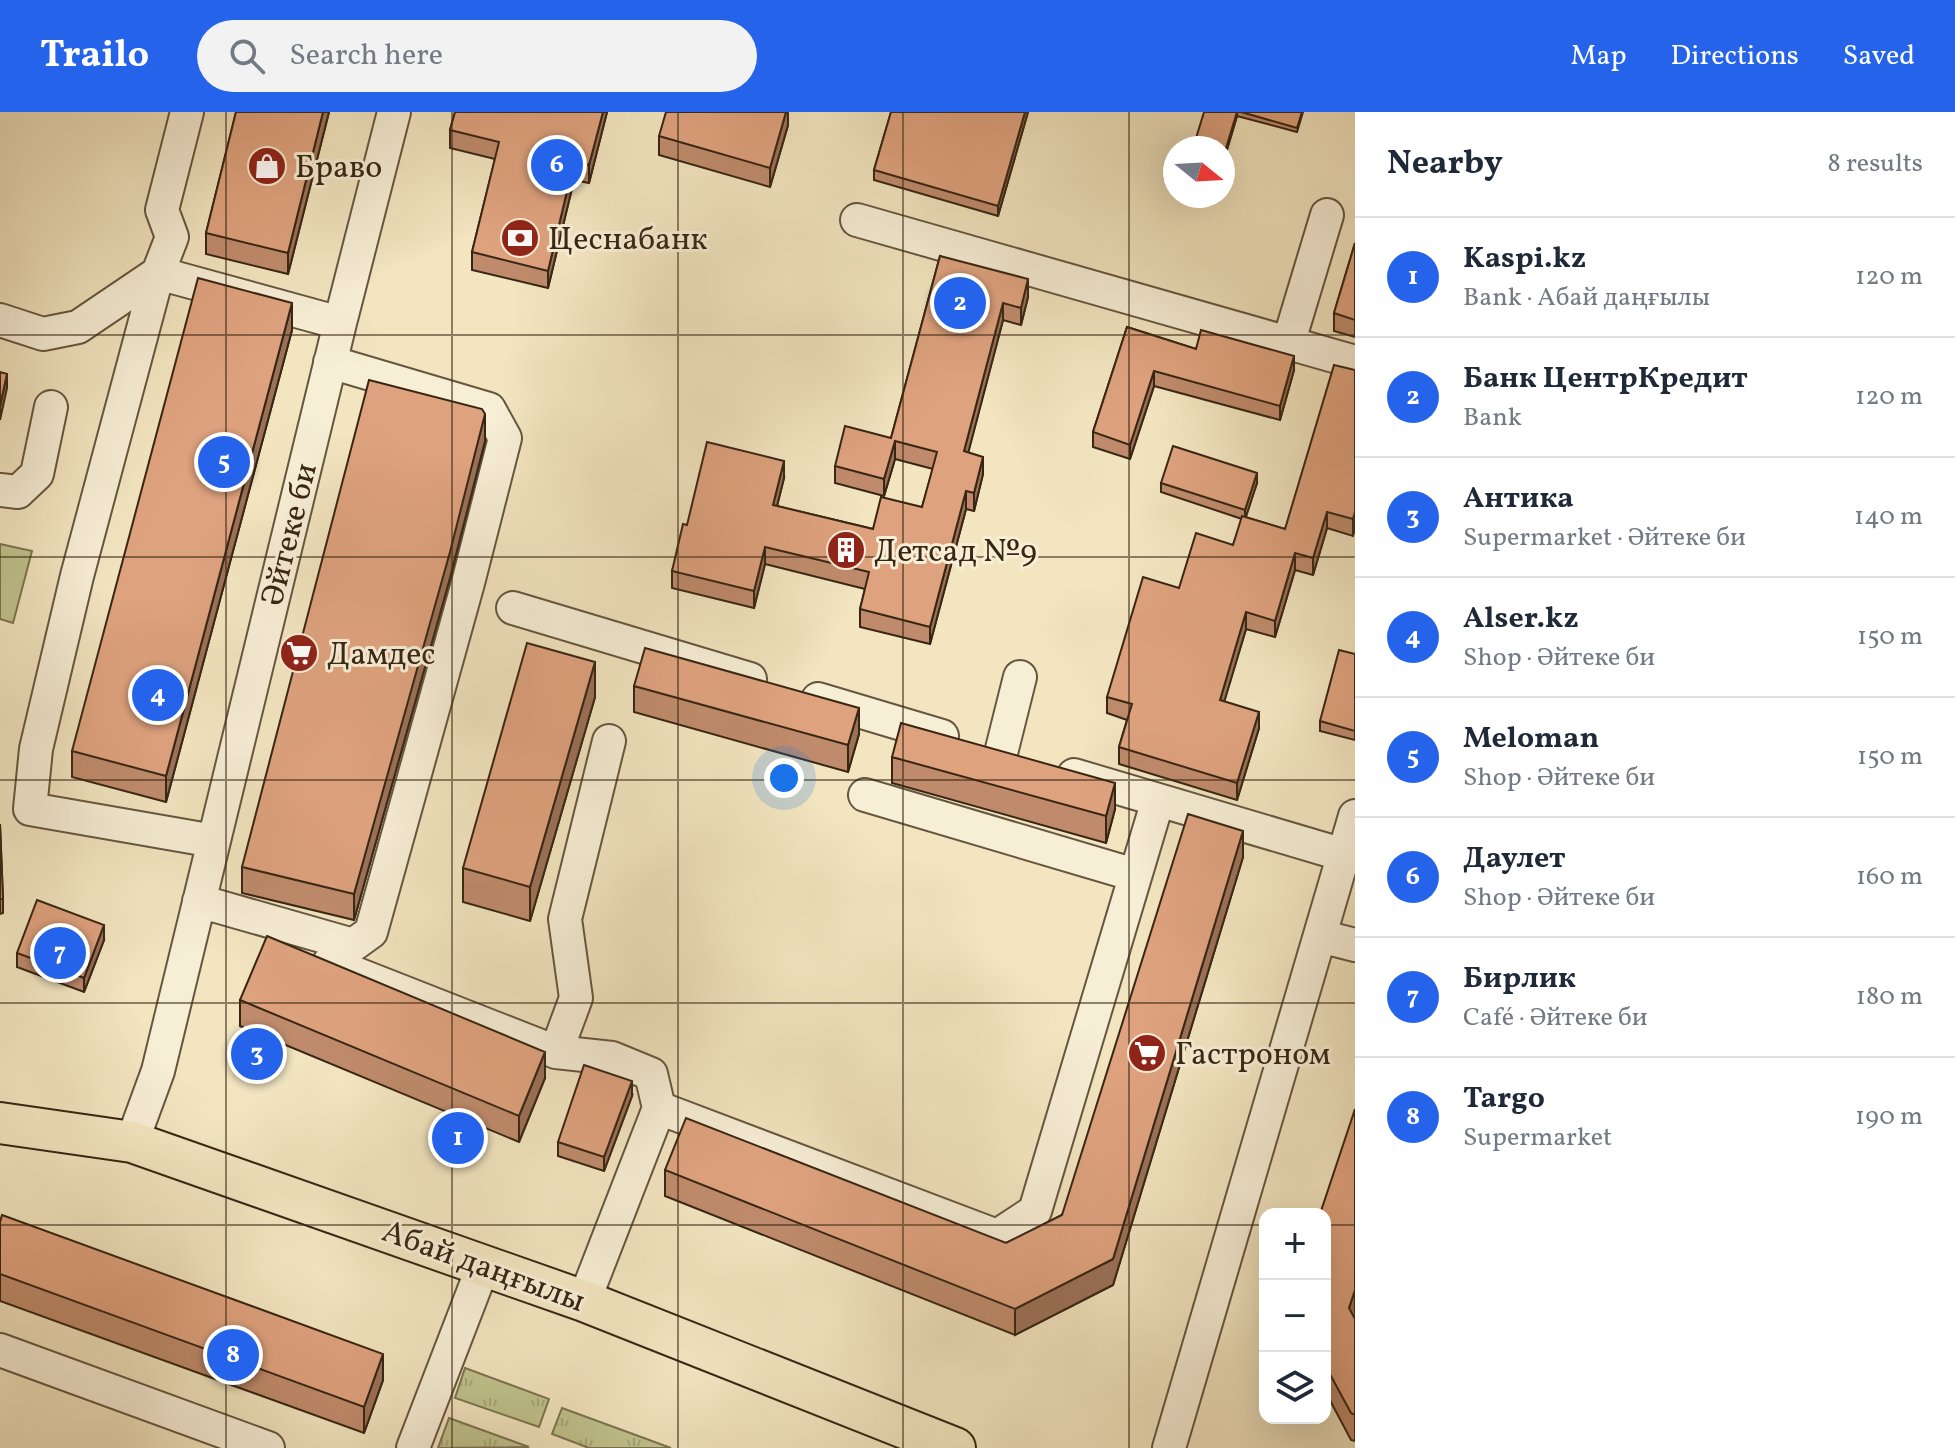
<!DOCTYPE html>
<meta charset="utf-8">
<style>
:root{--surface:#fff;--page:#f2f2f3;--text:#1f2937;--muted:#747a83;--line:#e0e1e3;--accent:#2563eb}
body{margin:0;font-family:Vollkorn,serif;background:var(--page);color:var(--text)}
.controls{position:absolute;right:24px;bottom:24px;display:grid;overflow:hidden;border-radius:16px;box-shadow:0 8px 32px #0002}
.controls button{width:72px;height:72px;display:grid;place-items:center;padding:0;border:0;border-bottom:2px solid var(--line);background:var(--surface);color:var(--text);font:40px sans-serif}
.compass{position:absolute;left:1163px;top:24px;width:72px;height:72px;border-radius:50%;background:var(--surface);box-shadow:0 8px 32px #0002;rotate:108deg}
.you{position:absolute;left:784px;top:666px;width:28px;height:28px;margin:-20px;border:6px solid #fff;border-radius:50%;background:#1a73e8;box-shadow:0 0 0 12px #1a73e833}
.badge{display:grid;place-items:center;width:52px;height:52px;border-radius:50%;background:var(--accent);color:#fff;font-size:26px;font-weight:700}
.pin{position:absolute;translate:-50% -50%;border:4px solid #fff;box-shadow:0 2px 8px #0006}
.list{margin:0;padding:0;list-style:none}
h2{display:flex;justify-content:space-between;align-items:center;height:104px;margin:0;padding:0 32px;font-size:34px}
h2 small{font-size:26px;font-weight:400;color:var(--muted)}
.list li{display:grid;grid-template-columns:52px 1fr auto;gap:24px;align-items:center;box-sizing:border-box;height:120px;padding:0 32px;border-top:2px solid var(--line)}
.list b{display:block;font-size:30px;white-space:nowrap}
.list p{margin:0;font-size:26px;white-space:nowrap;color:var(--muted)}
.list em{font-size:26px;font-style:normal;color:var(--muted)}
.icon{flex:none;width:44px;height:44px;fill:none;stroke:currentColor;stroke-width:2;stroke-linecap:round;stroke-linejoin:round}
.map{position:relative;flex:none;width:1355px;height:1336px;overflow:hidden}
header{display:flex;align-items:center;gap:48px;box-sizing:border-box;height:112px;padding:0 40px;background:var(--accent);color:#fff}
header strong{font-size:38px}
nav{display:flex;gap:44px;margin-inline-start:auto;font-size:28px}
.search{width:560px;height:72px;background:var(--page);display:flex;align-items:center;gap:20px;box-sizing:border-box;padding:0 28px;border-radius:44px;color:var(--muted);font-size:30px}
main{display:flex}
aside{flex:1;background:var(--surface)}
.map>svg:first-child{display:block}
.grass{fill:url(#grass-tufts);stroke:#7c7451;stroke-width:2}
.pitch{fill:#c0c38e;stroke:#7c7451;stroke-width:2}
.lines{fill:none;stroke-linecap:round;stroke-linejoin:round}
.minor-casing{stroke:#66563f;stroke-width:36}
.major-casing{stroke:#382614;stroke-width:44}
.minor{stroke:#f7eed6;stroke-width:32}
.major{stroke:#f2e5c0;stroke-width:40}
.wall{fill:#bf8b6c;stroke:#382614;stroke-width:2}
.shaded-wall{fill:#9b7158;stroke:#382614;stroke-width:2}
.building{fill:#dea27e;stroke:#382614;stroke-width:2}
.grid{fill:none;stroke:#382614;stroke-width:2;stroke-opacity:0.55}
.labels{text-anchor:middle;stroke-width:6;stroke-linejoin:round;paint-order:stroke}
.poi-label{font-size:32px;fill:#382614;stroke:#f7eed6;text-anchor:start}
.street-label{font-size:32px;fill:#382614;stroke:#f7eed6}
</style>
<header>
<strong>Trailo</strong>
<div class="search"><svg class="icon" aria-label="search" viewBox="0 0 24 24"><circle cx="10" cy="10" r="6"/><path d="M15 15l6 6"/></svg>Search here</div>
<nav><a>Map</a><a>Directions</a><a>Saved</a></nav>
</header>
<main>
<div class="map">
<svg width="1355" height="1336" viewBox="0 0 1355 1336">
<defs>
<pattern id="grass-tufts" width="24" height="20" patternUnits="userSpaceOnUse" patternTransform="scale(2)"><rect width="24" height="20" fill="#c0c38e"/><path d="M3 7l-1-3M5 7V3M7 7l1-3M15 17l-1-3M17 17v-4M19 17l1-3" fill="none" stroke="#a6a77a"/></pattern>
</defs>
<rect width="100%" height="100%" fill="#f2e5c0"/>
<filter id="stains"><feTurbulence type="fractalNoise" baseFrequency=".0025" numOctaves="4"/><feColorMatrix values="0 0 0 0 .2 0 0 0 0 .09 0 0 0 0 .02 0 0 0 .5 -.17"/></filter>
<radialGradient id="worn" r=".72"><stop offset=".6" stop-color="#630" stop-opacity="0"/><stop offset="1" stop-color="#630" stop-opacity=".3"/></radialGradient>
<path class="grass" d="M465,1256L549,1287L539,1315L455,1286Z
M562,1296L671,1336H589L552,1322Z
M449,1306L529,1335L438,1336Z"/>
<path class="pitch" d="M0,432L32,439L13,511L0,507Z"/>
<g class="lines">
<defs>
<path id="minor" d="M187,0L162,98L172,125L158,161L77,464L36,637L30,697L214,729
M857,108L1355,250
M0,208L43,222L78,215L158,161L340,211
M1289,229L1327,103
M0,378L18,380L37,362L51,295
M513,496L750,567
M818,587L942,624
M1001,641L1020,565
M1074,663L1344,743
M865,683L1135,763
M199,789L353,833L371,820L468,471L505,326L489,297L330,250
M1320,824L1355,833
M329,851L556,940L612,946L651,962L659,996L997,1124L1035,1099L1158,688
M556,940L576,886L565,807L609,629
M132,1030L158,959L340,211L394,0
M584,1189L659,996
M0,1238L268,1336
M413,1336L484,1152
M1169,1336L1355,704"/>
<path id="major" d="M0,1011L132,1030L584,1189L955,1336"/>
</defs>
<use href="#minor" class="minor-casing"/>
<use href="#major" class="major-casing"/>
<use href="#minor" class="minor"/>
<use href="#major" class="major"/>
</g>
<path class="wall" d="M236,0H329L288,162L206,142V121Z
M455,0H607L589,71L574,68L548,176L472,158V140L495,47L450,36V18Z
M788,0V13L770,75L659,43V24Z
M891,0H1028L998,104L874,68V58Z
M1204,0H1303L1297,20L1237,4L1223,51V36Z
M1355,131V225L1334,219V201Z
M940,144L1028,185L1021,213L1003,208L968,340L983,362L974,399L966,397L930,532L860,515V497L865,477L765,452L754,496L672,476V459L687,413L784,366L777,394L873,417L922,395L933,357L895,347L884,384L835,371V354L891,326Z
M1127,215L1196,237L1294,258L1280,308L1154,274L1130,347L1093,335V320Z
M292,218L166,690L72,665V639Z
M1355,258L1353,424L1327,416L1313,463L1295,458L1275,525L1246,517L1224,589L1259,616L1237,688L1119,652V635L1127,608L1107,601V585L1179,476L1233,433L1242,407L1161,380V371H1257L1245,405L1285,417Z
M485,329L450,466L354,808L242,781V755Z
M1355,542V628L1320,619V609Z
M634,574L859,622L848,660L634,600Z
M595,585L530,809L463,790V756Z
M892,645L1115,697L1106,731L892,671Z
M0,712L3,787V801L0,802Z
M1243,745L1113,1173L1015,1223L665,1084V1058L1006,1131L1062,1103Z
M104,828L84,880L17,855V841Z
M240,888L545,966L519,1030L240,914Z
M632,984L604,1059L558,1044V1030Z
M1325,1102L1355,1207V1329L1351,1328L1325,1279Z
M0,1110L383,1268L364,1321L0,1189Z"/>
<path class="shaded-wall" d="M323,0H329L288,162V141Z
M603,0H607L589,71V53Z
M786,0H788V13L770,75V56Z
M1025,0H1028L998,104V94Z
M1237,0V4L1223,51V46Z
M574,50V68L548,176V159Z
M1028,167V185L1021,213V196Z
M292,191V218L166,690V664Z
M1003,191V208L964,357V339Z
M1294,244V258L1280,308V294Z
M1154,259V274L1130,347V333Z
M7,262V276L0,308V294Z
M485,302V329L450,466L354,808V782Z
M895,329V347L884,384V367Z
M983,345V362L974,399V381Z
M784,349V366L773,410V393Z
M1257,361V371L1245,408V398Z
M966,379V397L930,532V515Z
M1327,400V416L1313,463V446Z
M1355,400V417L1353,424V407Z
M765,435V452L754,496V479Z
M1295,441V458L1275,525V509Z
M1246,500V517L1220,604V588Z
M595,550V585L530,809V775Z
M859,596V622L848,660V633Z
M1259,600V616L1237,688V671Z
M1115,671V697L1106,731V704Z
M1243,719V745L1113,1173L1015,1223V1197L1113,1147Z
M104,813V828L84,880V866Z
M545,940V966L519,1030V1004Z
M632,969V984L604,1059V1045Z
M1355,1178V1204L1349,1222V1196Z
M383,1242V1268L364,1321V1295Z"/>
<path class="building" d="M236,0H323L288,141L206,121Z
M455,0H603L589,53L574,50L548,159L472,140L499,30L450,18Z
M666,0H786L770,56L659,24Z
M891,0H1025L998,94L874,58Z
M1204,0H1237L1223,46V36H1193Z
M1241,0H1302L1297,16Z
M1355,131V208L1334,201Z
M940,144L1028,167L1021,196L1003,191L964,339L983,345L974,381L966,379L930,515L860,497L869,460L765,435L754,479L672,459L683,412L687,413L707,330L784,349L773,393L873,417L881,385L922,395L937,340L895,329L884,367L835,354L845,314L891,326Z
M198,166L292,191L166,664L72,639Z
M1127,215L1196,237L1201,218L1294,244L1280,294L1154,259L1130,333L1093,320Z
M1334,253L1355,258V400L1353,407L1327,400L1313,446L1295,441L1275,509L1246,500L1220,588L1259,600L1237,671L1119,635L1132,592L1107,585L1143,465L1179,476L1196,421L1233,433L1242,404L1285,417Z
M0,260L7,262L0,294Z
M369,268L482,297L485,302L450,440L354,782L242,755Z
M1173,334L1257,361L1245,398L1161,371Z
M527,531L595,550L530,775L463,756Z
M645,536L859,596L848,633L634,574Z
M1339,538L1355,542V619L1320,609Z
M901,611L1115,671L1106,704L892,645Z
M1188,702L1243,719L1113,1147L1015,1197L665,1058L686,1006L1006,1131L1062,1103Z
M0,712L3,787H0Z
M37,788L104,813L84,866L17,841Z
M267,824L545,940L519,1004L240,888Z
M584,953L632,969L604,1045L558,1030Z
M1355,997V1178L1349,1196L1355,1207V1303L1351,1301L1325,1253V1102H1320Z
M2,1103L383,1242L364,1295L0,1162V1110Z"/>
<path class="grid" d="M226,0V1336M452,0V1336M678,0V1336M903,0V1336M1129,0V1336M0,223H1355M0,445H1355M0,668H1355M0,891H1355M0,1113H1265M1325,1113H1355"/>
<defs>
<symbol id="shop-disc" viewBox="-11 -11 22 22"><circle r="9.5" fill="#8f2418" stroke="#f7eed6"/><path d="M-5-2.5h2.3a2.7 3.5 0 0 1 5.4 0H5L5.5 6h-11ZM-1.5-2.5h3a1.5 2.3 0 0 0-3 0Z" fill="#fff"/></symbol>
<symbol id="bank-disc" viewBox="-11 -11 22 22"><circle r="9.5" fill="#8f2418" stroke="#f7eed6"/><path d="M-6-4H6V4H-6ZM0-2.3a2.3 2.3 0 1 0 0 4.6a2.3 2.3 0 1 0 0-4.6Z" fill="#fff"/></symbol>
<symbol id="building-disc" viewBox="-11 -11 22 22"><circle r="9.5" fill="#8f2418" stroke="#f7eed6"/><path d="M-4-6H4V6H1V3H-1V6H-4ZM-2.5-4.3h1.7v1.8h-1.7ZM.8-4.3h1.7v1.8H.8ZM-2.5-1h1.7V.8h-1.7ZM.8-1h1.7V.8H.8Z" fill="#fff"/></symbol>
<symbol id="supermarket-disc" viewBox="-11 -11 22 22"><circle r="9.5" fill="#8f2418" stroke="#f7eed6"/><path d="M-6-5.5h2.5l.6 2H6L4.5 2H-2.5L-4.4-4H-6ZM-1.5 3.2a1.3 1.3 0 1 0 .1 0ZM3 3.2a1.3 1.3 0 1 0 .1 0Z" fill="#fff"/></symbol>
</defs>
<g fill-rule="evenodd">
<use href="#shop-disc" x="245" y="32" width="44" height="44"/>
<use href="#bank-disc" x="498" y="104" width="44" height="44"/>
<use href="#building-disc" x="824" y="416" width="44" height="44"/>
<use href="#supermarket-disc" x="277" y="519" width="44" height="44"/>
<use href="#supermarket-disc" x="1125" y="919" width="44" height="44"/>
</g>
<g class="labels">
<g class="poi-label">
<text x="295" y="65">Браво</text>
<text x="548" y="137">Цеснабанк</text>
<text x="874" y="449">Детсад №9</text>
<text x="327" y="552">Дамдес</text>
<text x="1175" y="952">Гастроном</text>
</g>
<g class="street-label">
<text transform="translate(288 422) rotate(-76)" y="11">Әйтеке би</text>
<text transform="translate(484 1153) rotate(20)" y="11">Абай даңғылы</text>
</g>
</g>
<rect width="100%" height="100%" filter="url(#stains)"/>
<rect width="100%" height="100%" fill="url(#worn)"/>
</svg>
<div class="controls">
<button>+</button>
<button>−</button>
<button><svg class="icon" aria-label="layers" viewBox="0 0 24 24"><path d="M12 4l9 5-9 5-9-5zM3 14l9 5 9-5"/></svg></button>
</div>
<svg class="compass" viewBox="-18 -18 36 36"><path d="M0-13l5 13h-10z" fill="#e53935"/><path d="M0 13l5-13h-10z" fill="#747a83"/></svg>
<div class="you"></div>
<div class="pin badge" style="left:458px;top:1026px">1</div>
<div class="pin badge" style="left:960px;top:191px">2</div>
<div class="pin badge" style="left:257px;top:942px">3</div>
<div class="pin badge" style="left:158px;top:583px">4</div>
<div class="pin badge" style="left:224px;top:350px">5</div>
<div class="pin badge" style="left:557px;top:53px">6</div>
<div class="pin badge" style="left:60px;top:841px">7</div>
<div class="pin badge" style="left:233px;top:1243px">8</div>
</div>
<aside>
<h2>Nearby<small>8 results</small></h2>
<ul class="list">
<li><span class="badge">1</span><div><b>Kaspi.kz</b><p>Bank · Абай даңғылы</p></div><em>120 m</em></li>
<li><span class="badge">2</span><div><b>Банк ЦентрКредит</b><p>Bank</p></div><em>120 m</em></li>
<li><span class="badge">3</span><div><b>Антика</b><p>Supermarket · Әйтеке би</p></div><em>140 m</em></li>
<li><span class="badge">4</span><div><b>Alser.kz</b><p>Shop · Әйтеке би</p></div><em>150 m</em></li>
<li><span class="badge">5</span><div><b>Meloman</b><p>Shop · Әйтеке би</p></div><em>150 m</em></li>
<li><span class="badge">6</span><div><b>Даулет</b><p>Shop · Әйтеке би</p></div><em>160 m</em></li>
<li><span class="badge">7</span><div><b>Бирлик</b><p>Café · Әйтеке би</p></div><em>180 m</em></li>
<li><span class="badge">8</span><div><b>Targo</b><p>Supermarket</p></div><em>190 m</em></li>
</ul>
</aside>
</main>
